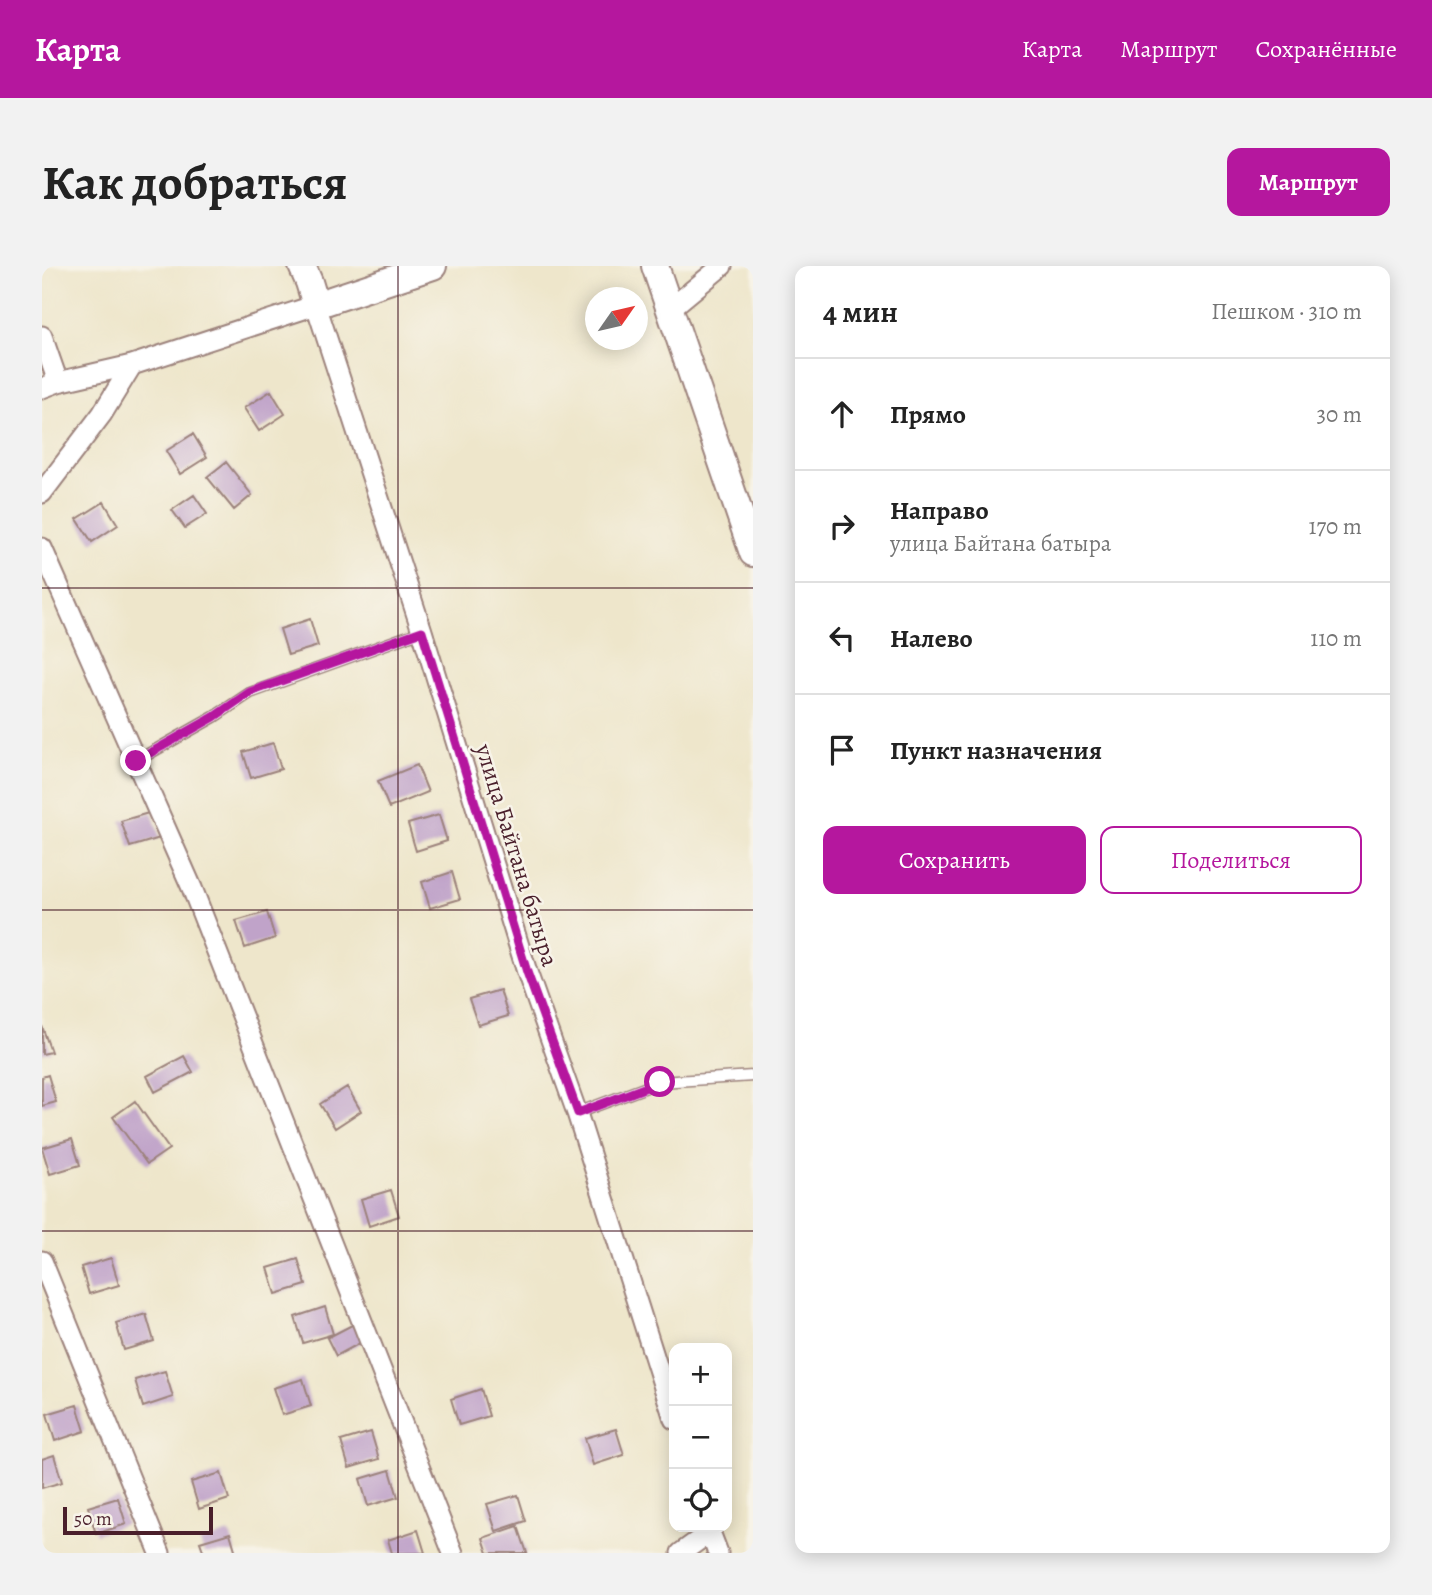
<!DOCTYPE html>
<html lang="ru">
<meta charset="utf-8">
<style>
:root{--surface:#fff;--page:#f2f2f2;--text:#222;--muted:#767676;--line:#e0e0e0;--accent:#b5179e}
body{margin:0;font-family:Alegreya,serif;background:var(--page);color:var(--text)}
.controls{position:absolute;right:21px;bottom:21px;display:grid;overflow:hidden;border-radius:14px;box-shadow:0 4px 18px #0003}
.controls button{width:63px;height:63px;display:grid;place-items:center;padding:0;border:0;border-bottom:2px solid var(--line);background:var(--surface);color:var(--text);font:35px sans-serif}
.compass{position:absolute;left:543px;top:21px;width:63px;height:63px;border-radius:50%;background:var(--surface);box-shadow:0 4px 18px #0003;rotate:56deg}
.scale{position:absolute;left:21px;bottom:18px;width:150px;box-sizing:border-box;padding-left:7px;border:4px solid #4a1f2b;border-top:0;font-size:19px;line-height:24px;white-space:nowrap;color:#4a1f2b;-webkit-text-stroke:5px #f7f3e8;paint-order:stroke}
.stop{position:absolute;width:21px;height:21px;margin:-16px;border:5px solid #b5179e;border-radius:50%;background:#fff}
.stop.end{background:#b5179e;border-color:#fff;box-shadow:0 2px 7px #0008}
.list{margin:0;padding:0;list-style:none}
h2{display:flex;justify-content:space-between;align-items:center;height:91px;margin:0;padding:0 28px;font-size:30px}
h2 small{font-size:23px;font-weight:400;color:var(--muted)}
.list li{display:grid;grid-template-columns:46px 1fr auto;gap:21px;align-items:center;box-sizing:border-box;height:112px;padding:0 28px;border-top:2px solid var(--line)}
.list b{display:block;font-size:26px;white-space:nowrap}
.list p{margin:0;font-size:23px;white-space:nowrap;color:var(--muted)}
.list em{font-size:23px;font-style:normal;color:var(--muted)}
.actions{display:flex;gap:14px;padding:21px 28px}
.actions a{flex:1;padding:16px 0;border:2px solid var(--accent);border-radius:14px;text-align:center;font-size:24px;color:var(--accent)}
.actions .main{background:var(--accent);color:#fff}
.icon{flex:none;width:38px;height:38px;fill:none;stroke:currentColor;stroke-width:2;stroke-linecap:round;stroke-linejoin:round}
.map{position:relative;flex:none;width:711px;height:1287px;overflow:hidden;border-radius:14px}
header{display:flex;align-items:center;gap:42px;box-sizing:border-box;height:98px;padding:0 35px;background:var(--accent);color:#fff}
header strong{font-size:33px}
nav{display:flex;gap:38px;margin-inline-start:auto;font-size:24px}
.intro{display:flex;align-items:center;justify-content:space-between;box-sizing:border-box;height:168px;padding:0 42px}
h1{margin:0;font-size:49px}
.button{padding:18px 32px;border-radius:14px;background:var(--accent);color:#fff;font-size:24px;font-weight:700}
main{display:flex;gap:42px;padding:0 42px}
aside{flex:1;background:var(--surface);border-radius:14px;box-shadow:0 4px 18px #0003}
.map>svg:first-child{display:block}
.building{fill:#c0a3c9}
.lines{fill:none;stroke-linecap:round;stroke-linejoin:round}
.lane-casing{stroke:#9c827b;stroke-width:13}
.street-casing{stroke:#9c827b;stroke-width:23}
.secondary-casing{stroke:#9c827b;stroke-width:30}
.lane{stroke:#fff;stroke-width:10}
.street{stroke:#fff;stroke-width:19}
.secondary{stroke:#fff;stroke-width:26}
.route{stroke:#b5179e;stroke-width:9}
.grid{fill:none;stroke:#4a1f2b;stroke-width:2;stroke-opacity:0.55}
.labels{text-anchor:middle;stroke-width:5;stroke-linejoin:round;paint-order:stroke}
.street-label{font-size:24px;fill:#4a1f2b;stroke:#f7f3e8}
</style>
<header>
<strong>Карта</strong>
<nav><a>Карта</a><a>Маршрут</a><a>Сохранённые</a></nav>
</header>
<div class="intro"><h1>Как добраться</h1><a class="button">Маршрут</a></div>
<main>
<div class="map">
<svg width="711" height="1287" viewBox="0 0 711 1287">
<rect width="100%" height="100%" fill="#f7f3e8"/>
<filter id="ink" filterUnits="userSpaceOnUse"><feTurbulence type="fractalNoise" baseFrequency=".0143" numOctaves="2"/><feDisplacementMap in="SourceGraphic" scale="14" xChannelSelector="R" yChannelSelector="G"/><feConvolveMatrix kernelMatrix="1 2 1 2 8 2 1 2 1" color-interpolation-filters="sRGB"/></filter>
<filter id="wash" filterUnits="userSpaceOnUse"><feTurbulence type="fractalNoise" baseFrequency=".00686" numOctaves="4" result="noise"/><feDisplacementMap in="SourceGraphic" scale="28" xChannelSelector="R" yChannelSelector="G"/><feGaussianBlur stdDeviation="1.57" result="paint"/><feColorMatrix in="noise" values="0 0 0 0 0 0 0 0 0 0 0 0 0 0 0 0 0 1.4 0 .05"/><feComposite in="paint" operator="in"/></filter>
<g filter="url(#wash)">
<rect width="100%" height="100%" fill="#eee6cb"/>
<g id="blocks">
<path class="building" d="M229,125L243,148L217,165L202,142Z
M151,168L165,191L138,208L124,185Z
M184,196L210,229L192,244L165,211Z
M152,229L165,248L143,262L130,244Z
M62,236L76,259L50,276L35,253Z
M268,353L276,380L246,389L238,363Z
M231,477L239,503L209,512L201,486Z
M375,499L386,526L347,542L336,515Z
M110,546L118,572L88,581L79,555Z
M397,549L405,575L374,585L366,558Z
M410,606L418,633L388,642L380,616Z
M225,646L233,672L203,682L194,655Z
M458,724L466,750L436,759L427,733Z
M0,760L9,786L0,788Z
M142,790L151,806L113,826L105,810Z
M6,809L14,836L0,840V811Z
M305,821L319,845L293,862L278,838Z
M93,835L127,883L105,898L71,851Z
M30,873L38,899L8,908L0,882Z
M349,924L357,950L327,960L319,933Z
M69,992L77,1019L47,1028L39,1001Z
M256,993L264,1019L234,1028L226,1002Z
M283,1041L291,1068L261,1077L253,1051Z
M104,1048L112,1075L82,1084L74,1057Z
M314,1057L322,1075L294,1090L285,1072Z
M123,1105L131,1131L101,1141L93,1114Z
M261,1113L269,1140L240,1149L231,1122Z
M439,1123L447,1150L417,1159L409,1133Z
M35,1139L43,1165L13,1175L5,1148Z
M574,1163L582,1189L551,1199L543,1172Z
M329,1166L337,1193L307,1202L299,1175Z
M12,1189L20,1216L0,1222V1193Z
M348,1204L356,1231L326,1240L318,1213Z
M179,1207L187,1233L157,1243L149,1216Z
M476,1229L484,1255L454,1265L445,1238Z
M76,1232L84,1258L54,1268L46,1241Z
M476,1260L485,1287H446L441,1272Z
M376,1264L383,1287H350L346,1274Z
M188,1267L194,1287H162L158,1276Z"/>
</g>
</g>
<g filter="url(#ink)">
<use href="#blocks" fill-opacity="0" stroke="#9c827b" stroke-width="2"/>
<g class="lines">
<defs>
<path id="lane" d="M94,495L172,451L208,427L380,365
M535,847L618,816L711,810"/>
<path id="street" d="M628,43L680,0
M0,70L16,116
M0,122L16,116L90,99L274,39L380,365L485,706L535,847L632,1153
M0,227L60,148L90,99
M0,282L150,622L411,1287
M0,995L118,1287
M666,1261L676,1287
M639,1287L668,1266"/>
<path id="secondary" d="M260,0L267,16L274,39L391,0
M613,0L711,287"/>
</defs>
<use href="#lane" class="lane-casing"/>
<use href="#street" class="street-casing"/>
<use href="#secondary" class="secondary-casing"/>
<use href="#lane" class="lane"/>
<use href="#street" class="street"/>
<use href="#secondary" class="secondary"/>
</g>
</g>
<g class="lines" filter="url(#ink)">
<path class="route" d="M94,495L172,451L208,426L380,365L485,706L536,847L618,816"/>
</g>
<path class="grid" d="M356,0V1287M0,322H711M0,644H711M0,965H711"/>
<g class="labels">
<g class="street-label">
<text transform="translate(475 589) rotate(73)" y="8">улица Байтана батыра</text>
</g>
</g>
</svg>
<div class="controls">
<button>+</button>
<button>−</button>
<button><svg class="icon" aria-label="locate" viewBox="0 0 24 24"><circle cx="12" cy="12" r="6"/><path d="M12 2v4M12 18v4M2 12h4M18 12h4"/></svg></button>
</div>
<svg class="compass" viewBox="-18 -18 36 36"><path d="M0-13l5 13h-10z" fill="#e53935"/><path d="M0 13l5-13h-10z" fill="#767676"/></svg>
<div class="scale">50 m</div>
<div class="stop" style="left:618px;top:816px"></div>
<div class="stop end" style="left:94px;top:495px"></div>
</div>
<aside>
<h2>4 мин<small>Пешком · 310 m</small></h2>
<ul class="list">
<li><svg class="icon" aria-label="ahead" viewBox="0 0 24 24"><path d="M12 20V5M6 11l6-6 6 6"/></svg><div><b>Прямо</b></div><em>30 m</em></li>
<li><svg class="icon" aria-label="right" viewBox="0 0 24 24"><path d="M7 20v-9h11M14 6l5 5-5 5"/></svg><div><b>Направо</b><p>улица Байтана батыра</p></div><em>170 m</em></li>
<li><svg class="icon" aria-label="left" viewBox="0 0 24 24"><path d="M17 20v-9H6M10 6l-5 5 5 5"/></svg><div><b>Налево</b></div><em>110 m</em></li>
<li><svg class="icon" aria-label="arrive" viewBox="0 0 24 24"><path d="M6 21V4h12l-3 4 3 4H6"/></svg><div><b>Пункт назначения</b></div></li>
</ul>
<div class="actions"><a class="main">Сохранить</a><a>Поделиться</a></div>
</aside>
</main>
